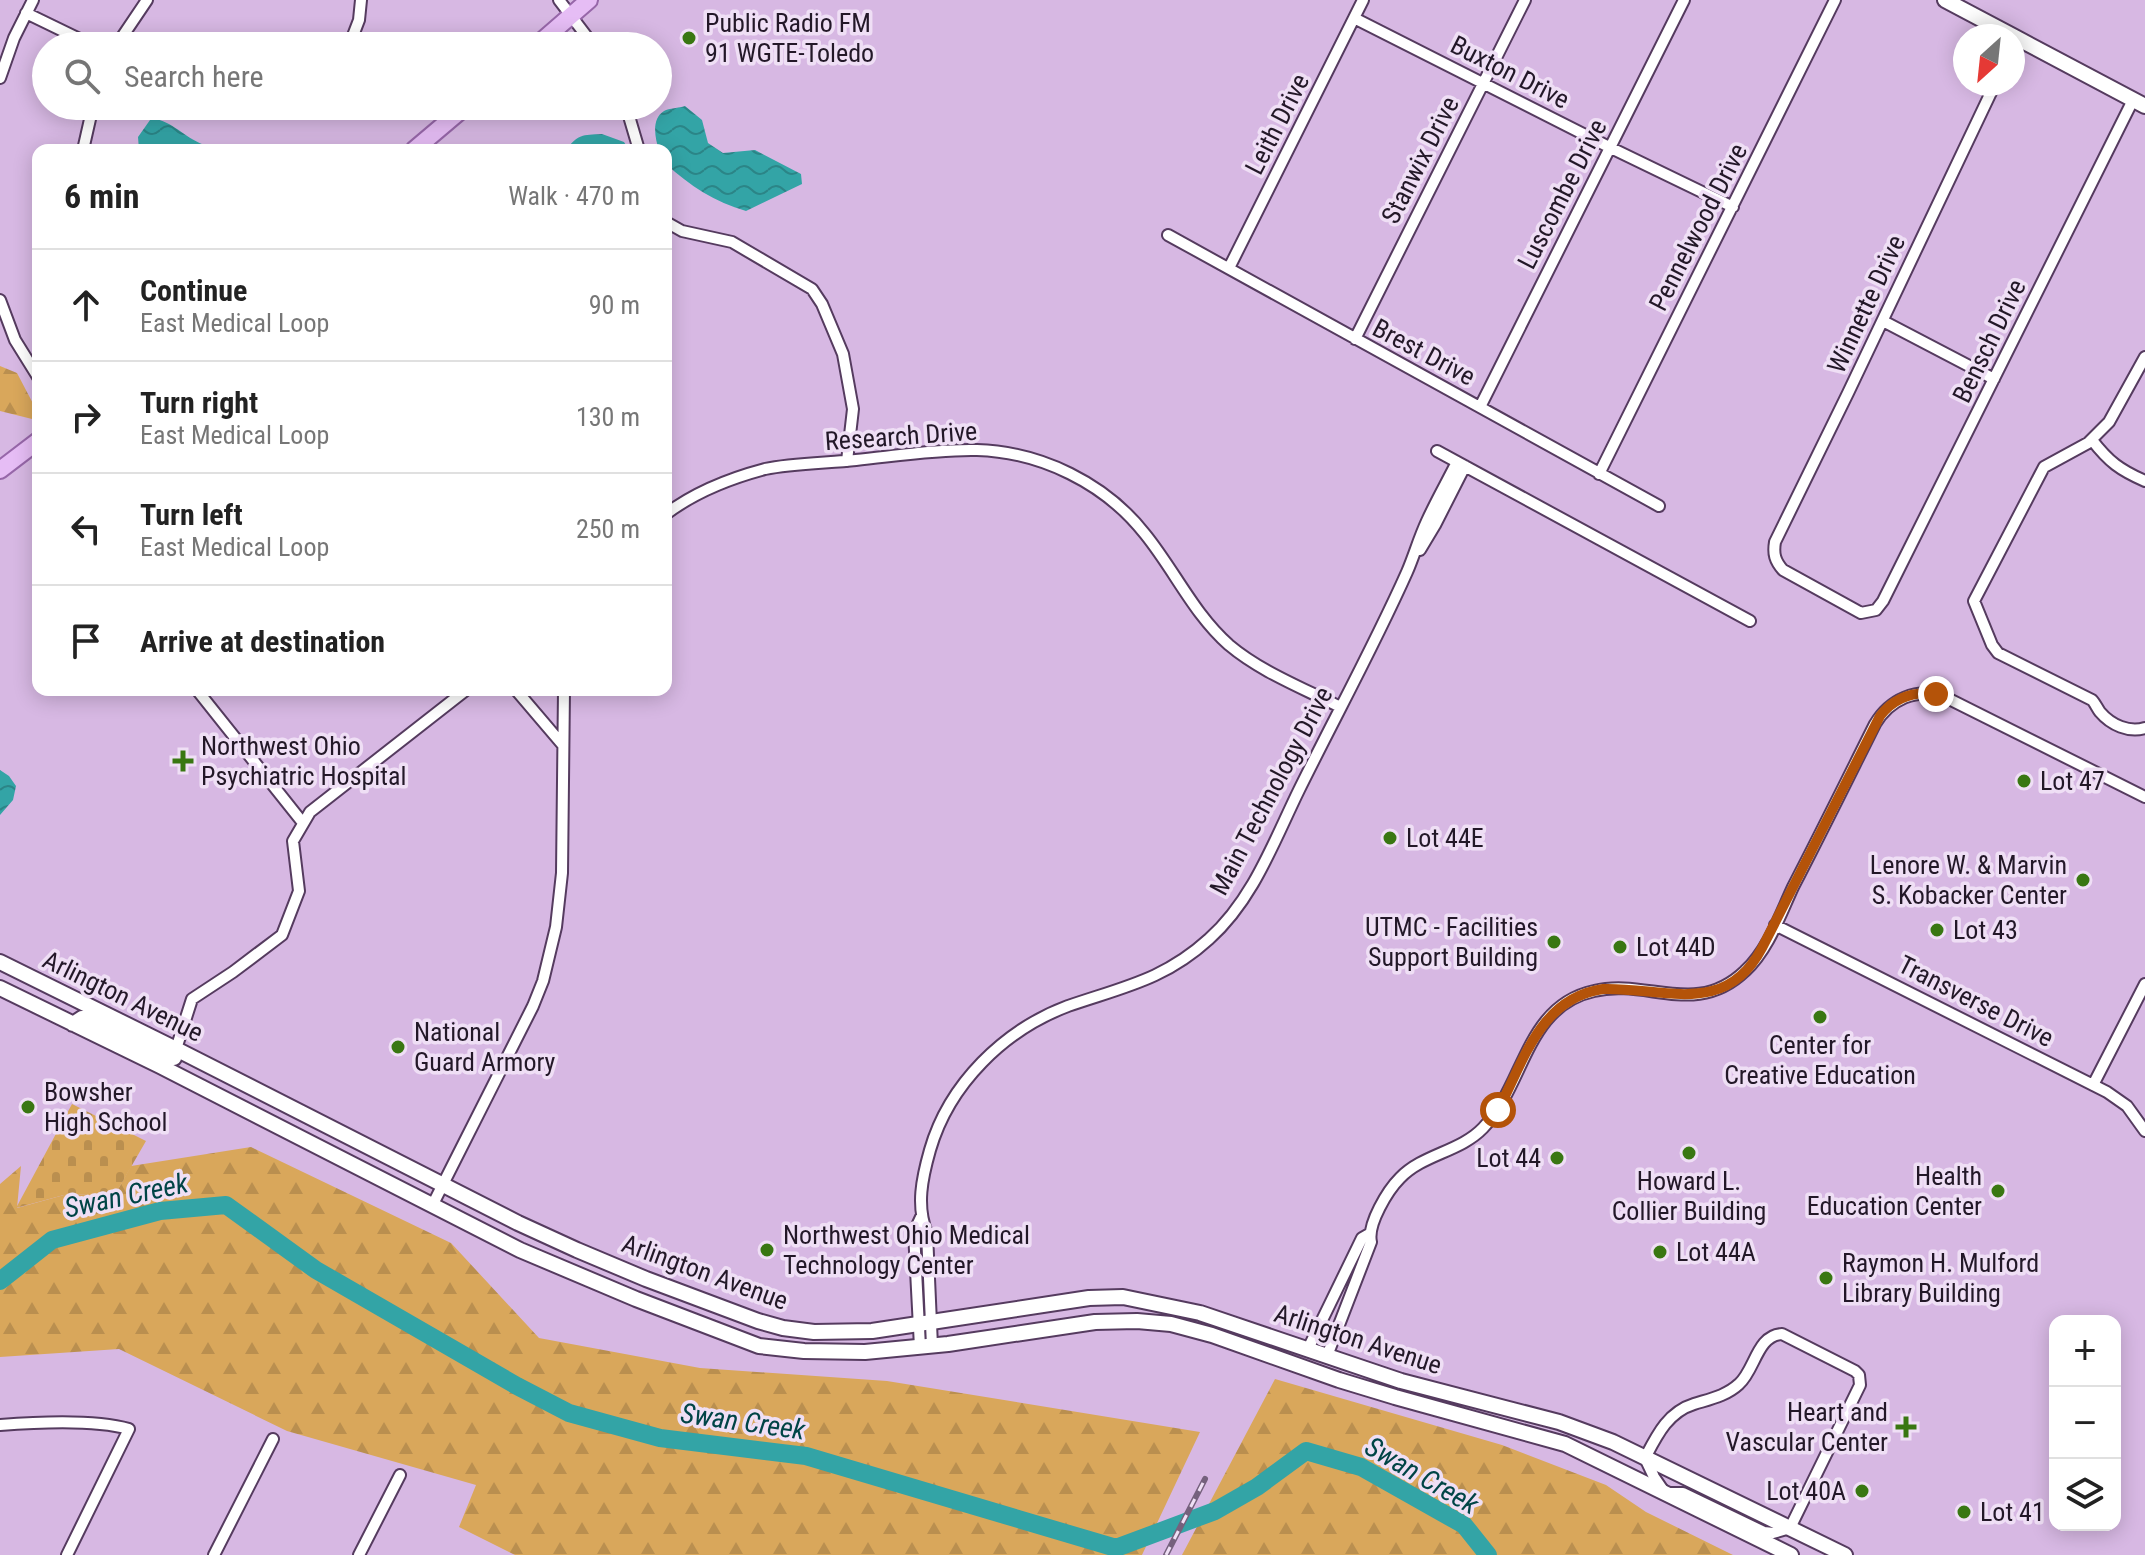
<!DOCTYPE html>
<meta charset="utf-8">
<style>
:root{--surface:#fff;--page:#f6f6f6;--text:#222;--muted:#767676;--line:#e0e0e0}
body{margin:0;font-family:"Roboto Condensed",sans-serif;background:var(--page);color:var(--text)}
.controls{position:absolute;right:24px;bottom:24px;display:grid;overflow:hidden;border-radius:16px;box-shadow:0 4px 20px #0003}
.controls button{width:72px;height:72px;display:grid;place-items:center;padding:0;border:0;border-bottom:2px solid var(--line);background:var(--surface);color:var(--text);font:40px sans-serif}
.compass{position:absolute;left:1953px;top:24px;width:72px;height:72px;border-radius:50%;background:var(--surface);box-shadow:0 4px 20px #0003;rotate:207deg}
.stop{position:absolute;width:24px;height:24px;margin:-18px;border:6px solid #b45309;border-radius:50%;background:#fff}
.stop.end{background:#b45309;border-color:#fff;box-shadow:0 2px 8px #0008}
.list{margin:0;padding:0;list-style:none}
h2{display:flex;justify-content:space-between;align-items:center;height:104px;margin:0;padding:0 32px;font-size:34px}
h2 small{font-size:26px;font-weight:400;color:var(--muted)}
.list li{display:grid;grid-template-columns:52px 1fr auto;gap:24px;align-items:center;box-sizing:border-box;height:112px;padding:0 32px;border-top:2px solid var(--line)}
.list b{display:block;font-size:30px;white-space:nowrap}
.list p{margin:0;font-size:26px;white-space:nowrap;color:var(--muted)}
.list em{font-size:26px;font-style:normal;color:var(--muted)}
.icon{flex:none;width:44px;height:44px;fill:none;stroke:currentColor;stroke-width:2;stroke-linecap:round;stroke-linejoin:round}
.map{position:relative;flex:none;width:2145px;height:1555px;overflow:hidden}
.search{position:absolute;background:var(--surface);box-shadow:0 4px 20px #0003;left:32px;top:32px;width:640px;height:88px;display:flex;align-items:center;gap:20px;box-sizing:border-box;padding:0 28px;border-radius:44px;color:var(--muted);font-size:30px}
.panel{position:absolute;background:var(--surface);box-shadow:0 4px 20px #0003;left:32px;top:144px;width:640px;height:552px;border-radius:16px}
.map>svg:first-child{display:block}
.forest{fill:url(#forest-firs)}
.cemetery{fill:url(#cemetery-stones)}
.water{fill:url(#water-waves)}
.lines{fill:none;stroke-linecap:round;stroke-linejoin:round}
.river{stroke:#33a4a6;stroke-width:18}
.street-casing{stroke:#553b5f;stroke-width:14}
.secondary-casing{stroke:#553b5f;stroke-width:18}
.primary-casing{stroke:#9767a9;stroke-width:20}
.street{stroke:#fff;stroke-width:10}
.secondary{stroke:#fff;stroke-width:14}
.primary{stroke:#e6bdf5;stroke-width:16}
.rail-casing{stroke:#75617d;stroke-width:6}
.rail{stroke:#efdff5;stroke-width:3;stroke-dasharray:9;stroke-linecap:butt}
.route{stroke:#b45309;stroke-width:10}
.poi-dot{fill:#397712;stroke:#efdff5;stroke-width:3}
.labels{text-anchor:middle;stroke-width:7;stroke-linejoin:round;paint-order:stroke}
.poi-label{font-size:26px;fill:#231828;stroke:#efdff5;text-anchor:start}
.street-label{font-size:26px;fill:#231828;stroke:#efdff5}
.water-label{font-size:28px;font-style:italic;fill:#004446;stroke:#efdff5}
</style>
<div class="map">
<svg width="2145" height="1555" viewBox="0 0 2145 1555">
<defs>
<pattern id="forest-firs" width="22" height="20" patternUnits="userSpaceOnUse" patternTransform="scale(2)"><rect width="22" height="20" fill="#d9a75b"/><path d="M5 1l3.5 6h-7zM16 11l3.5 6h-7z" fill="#ba8f4f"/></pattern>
<pattern id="cemetery-stones" width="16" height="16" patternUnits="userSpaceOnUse" patternTransform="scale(2)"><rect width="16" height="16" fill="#d9a75b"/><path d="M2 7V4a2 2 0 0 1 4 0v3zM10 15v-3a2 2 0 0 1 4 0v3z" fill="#ba8f4f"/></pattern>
<pattern id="water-waves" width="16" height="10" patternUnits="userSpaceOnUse" patternTransform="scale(2)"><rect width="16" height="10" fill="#33a4a6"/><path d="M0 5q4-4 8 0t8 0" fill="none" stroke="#2b8587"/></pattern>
</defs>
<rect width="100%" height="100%" fill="#d7b8e3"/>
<path class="forest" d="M0,366L17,373L38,413V418L32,419L0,411Z
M251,1147L451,1243L539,1338L700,1368L887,1381L1200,1432L1142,1555H515L459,1527L476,1485L287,1431L119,1349L0,1357V1184L21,1166L17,1208L64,1195L116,1193L131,1166Z
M1275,1379L1502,1445L1606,1485L1646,1512L1733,1555H1182Z"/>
<path class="cemetery" d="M72,1104L146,1141L116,1193L64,1195L16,1208Z"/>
<path class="water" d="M685,106L702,120L708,143L723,153L755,150L801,174L802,184L746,211C715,202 690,186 666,164V150H659C655,138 651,119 664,111C669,108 679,108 685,106Z
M156,119C176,124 186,139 207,146C224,151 237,142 251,148L252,150H139L138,137L150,120Z
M602,134L624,142L629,150H566C578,134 582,135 602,134Z
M0,770L9,776L16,786L13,800L0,815Z"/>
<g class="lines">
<path class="river" d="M0,1281L52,1240L160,1211L226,1205L316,1270L517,1386L569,1413L660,1438L806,1456L1116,1548L1215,1511L1257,1487L1306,1451L1361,1467L1464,1525L1488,1555"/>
<defs>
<path id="street" d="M559,0L594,46
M26,13L94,46
M1354,18L1609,147L1733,207
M116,46L147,0
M349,46L359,20L361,0
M0,78L14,38L33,0
M1995,84L1848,393L1775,542C1773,554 1775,561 1783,570L1861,613L1876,610L1883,601L2133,100
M626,106L639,150
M83,150L93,106
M666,222L682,231L732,242L812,289L822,304L843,354L853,409L847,461
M1168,235L1659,506
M1229,268L1363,0
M0,300L15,340L38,377
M1883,321L1994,379
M1355,339L1525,0
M2145,357L2109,422L2088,443L2044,467L1974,601L1992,645L1998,653L2092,700C2095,703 2097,708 2100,712C2111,725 2129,733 2145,728
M1480,407L1684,0
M2092,440C2109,462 2120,470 2145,481
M1437,451L1750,621
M1599,474L1835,0
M666,514C695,492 731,478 765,469C792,463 828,463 856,460C895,456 938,449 977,450C1041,452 1105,483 1145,534C1175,571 1193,613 1229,645C1261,672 1303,688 1340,707
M1420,550L1435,525L1465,466
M197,690L303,823
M516,690L562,744
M1775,925L2107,1092L2127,1106L2145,1131
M176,1049L192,999L233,972L282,935L299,891L293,841L310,812L466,690
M2093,1085L2145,984
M432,1206L533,1006L543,981L556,927L562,873L564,690
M1782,1334L1855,1371L1859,1375L1860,1385L1790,1528L1773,1533L1764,1532L1683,1493H1665L1654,1477L1645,1458C1657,1435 1668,1412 1694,1404C1710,1399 1726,1396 1739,1384C1755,1370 1757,1335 1782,1334Z
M932,1346L927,1233C916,1206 922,1178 930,1150C949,1084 1004,1030 1068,1006C1123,987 1164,980 1209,939C1253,900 1274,841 1299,790C1335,717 1374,646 1407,572C1414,556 1419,538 1427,521C1436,501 1447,482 1457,462
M920,1347L914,1232L921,1217
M1308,1349L1362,1238L1369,1234
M1327,1356L1371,1242C1367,1224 1388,1190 1400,1178C1423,1154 1460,1152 1483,1128C1525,1085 1525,1006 1594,991C1647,978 1696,1018 1745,971C1768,950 1780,915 1793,887C1821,833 1848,778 1875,724C1890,699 1916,688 1943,696L2145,797
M0,1425C38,1422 94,1419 129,1429L67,1555
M214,1555L273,1439
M359,1555L400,1475"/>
<path id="secondary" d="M1945,0L2013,36
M2013,36L2145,106
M0,962L176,1049L518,1223L577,1250L646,1279L758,1321L783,1328L814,1332L872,1331L1089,1298L1123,1297L1200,1313L1401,1381L1559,1422L1613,1442L1845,1555
M0,988L160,1066L520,1250L636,1299L759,1346L804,1351L865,1352L948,1344L1095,1322L1137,1321L1171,1324L1212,1335L1339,1380L1395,1397L1565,1444L1791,1555
M73,1024L82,1018L95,1020L174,1058"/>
<path id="primary" d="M536,46L589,0
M414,150L466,106
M0,470L38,441"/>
</defs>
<use href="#street" class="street-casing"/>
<use href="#secondary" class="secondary-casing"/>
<use href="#primary" class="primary-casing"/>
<use href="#street" class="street"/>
<use href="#secondary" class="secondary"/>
<use href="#primary" class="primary"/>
<defs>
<path id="rail" d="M1166,1555L1205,1479"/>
</defs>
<use href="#rail" class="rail-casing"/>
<use href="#rail" class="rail"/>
</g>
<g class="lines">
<path class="route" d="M1498,1110C1524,1061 1540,998 1603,989C1663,987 1725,1018 1762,948L1880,716C1894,698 1913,691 1936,694"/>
</g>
<g class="poi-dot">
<circle cx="689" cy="38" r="8"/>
<path d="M179 749h8v8h8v8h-8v8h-8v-8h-8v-8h8z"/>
<circle cx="2024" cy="781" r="8"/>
<circle cx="1390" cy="838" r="8"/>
<circle cx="2083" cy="880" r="8"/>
<circle cx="1937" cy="930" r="8"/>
<circle cx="1554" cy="942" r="8"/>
<circle cx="1620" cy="947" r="8"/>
<circle cx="1820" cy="1017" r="8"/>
<circle cx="398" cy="1047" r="8"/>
<circle cx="28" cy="1107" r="8"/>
<circle cx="1689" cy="1153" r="8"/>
<circle cx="1557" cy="1158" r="8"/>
<circle cx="1998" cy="1191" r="8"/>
<circle cx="767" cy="1250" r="8"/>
<circle cx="1660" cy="1252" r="8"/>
<circle cx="1826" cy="1278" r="8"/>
<path d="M1902 1415h8v8h8v8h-8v8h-8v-8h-8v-8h8z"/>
<circle cx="1862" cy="1491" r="8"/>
<circle cx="1964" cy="1512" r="8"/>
</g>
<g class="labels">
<g class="poi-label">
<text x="705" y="32">Public Radio FM<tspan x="705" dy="30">91 WGTE-Toledo</tspan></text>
<text x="201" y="755">Northwest Ohio<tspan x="201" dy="30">Psychiatric Hospital</tspan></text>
<text x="2040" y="790">Lot 47</text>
<text x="1406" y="847">Lot 44E</text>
<text x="2067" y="874" text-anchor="end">Lenore W. &amp; Marvin<tspan x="2067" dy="30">S. Kobacker Center</tspan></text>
<text x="1538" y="936" text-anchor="end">UTMC - Facilities<tspan x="1538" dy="30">Support Building</tspan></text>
<text x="1953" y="939">Lot 43</text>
<text x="1636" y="956">Lot 44D</text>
<text x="414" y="1041">National<tspan x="414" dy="30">Guard Armory</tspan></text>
<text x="1820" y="1054" text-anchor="middle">Center for<tspan x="1820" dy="30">Creative Education</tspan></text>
<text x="44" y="1101">Bowsher<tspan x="44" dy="30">High School</tspan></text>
<text x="1541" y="1167" text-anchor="end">Lot 44</text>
<text x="1982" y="1185" text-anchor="end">Health<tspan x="1982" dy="30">Education Center</tspan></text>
<text x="1689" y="1190" text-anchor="middle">Howard L.<tspan x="1689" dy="30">Collier Building</tspan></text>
<text x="783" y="1244">Northwest Ohio Medical<tspan x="783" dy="30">Technology Center</tspan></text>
<text x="1676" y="1261">Lot 44A</text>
<text x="1842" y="1272">Raymon H. Mulford<tspan x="1842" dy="30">Library Building</tspan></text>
<text x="1888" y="1421" text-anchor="end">Heart and<tspan x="1888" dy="30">Vascular Center</tspan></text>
<text x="1846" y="1500" text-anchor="end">Lot 40A</text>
<text x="1980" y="1521">Lot 41</text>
</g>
<g class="street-label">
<text transform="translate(1510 72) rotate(27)" y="9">Buxton Drive</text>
<text transform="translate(1277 124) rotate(-63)" y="9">Leith Drive</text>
<text transform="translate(1420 160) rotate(-63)" y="9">Stanwix Drive</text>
<text transform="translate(1562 194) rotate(-63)" y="9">Luscombe Drive</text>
<text transform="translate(1698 227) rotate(-63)" y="9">Pennelwood Drive</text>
<text transform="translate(1866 304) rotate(-65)" y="9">Winnette Drive</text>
<text transform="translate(1989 341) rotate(-64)" y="9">Bensch Drive</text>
<text transform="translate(1424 352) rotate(28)" y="9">Brest Drive</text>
<text transform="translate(901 436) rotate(-4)" y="9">Research Drive</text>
<text transform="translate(1271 791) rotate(-62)" y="9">Main Technology Drive</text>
<text transform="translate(123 996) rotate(26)" y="9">Arlington Avenue</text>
<text transform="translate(1976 1001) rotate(27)" y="9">Transverse Drive</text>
<text transform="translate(705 1272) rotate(20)" y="9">Arlington Avenue</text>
<text transform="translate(1358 1339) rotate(18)" y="9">Arlington Avenue</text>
</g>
<g class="water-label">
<text transform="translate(126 1195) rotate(-12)" y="10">Swan Creek</text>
<text transform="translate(743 1421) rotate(8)" y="10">Swan Creek</text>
<text transform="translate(1422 1475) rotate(30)" y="10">Swan Creek</text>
</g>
</g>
</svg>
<div class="controls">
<button>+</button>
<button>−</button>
<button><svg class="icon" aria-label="layers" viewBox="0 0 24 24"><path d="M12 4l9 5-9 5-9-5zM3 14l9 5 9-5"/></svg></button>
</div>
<svg class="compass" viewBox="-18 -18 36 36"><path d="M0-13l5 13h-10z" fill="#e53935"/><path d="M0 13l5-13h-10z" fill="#767676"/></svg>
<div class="stop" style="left:1498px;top:1110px"></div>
<div class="stop end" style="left:1936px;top:694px"></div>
<div class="search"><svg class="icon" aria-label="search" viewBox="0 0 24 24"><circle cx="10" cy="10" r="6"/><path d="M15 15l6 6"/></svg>Search here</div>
<section class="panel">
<h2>6 min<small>Walk · 470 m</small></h2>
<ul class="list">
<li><svg class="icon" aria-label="ahead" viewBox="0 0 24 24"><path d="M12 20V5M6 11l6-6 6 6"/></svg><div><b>Continue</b><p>East Medical Loop</p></div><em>90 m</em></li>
<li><svg class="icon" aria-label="right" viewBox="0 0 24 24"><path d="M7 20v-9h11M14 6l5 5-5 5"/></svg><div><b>Turn right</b><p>East Medical Loop</p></div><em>130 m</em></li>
<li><svg class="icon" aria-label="left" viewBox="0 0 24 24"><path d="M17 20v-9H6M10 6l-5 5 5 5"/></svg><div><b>Turn left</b><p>East Medical Loop</p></div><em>250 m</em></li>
<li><svg class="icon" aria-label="arrive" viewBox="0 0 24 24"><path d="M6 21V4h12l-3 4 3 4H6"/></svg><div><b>Arrive at destination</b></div></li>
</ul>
</section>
</div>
